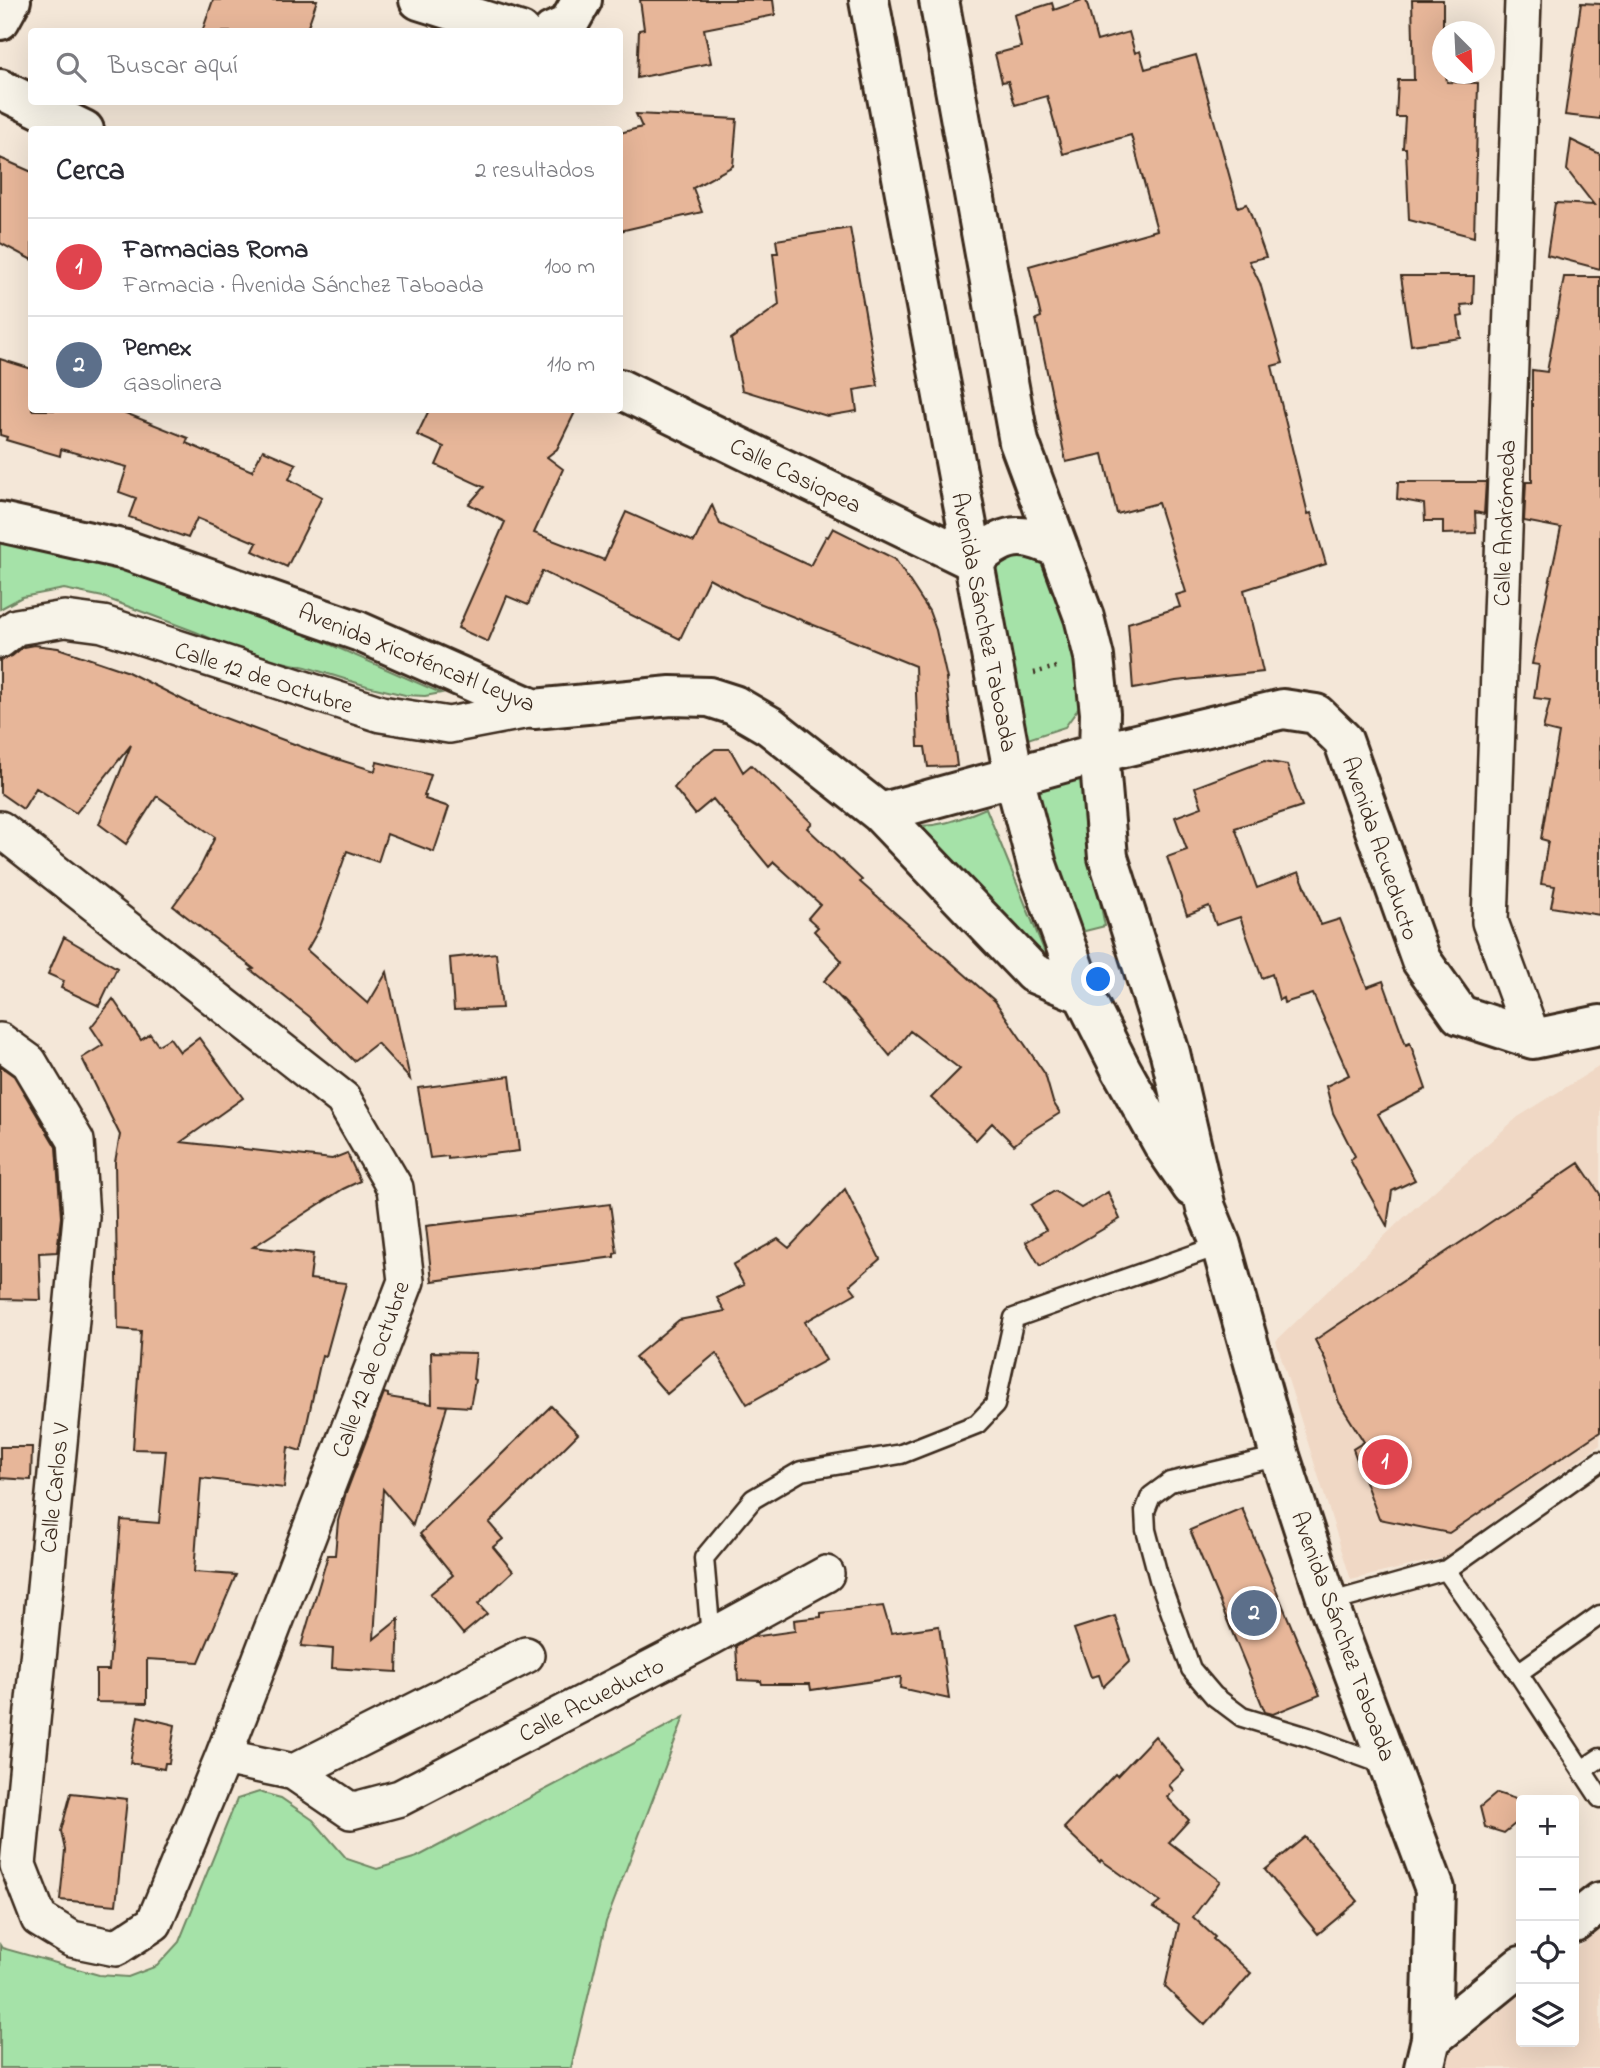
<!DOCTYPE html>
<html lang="es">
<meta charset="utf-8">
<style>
:root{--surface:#fff;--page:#f2f2f3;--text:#2b2b33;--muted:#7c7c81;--line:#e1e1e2;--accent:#1f6fb2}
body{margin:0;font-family:"Indie Flower",sans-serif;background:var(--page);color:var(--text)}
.controls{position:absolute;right:21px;bottom:21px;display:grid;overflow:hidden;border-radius:7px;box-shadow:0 7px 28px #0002}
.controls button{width:63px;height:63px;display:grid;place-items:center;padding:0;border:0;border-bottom:2px solid var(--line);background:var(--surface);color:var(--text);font:35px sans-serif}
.compass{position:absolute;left:1432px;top:21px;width:63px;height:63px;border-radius:50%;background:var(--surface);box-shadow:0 7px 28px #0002;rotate:156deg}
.you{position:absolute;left:1099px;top:980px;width:24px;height:24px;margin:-18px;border:5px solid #fff;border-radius:50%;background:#1a73e8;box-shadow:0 0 0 10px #1a73e833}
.badge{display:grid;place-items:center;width:46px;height:46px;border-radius:50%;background:var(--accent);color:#fff;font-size:23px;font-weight:700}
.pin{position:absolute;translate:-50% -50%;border:4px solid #fff;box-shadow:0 2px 7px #0006}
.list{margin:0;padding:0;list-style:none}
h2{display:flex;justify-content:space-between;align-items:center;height:91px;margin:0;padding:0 28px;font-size:30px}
h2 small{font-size:23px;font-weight:400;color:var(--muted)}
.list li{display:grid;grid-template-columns:46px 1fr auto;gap:21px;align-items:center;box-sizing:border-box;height:98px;padding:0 28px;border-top:2px solid var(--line)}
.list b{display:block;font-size:26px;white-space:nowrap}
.list p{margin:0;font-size:23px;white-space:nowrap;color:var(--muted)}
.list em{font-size:23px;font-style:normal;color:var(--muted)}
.icon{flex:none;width:38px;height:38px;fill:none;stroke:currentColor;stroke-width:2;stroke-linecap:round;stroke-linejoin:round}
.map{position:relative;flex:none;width:1600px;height:2068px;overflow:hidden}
.search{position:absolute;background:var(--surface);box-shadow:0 7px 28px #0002;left:28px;top:28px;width:595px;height:77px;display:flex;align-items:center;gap:18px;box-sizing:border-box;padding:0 24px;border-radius:7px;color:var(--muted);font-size:26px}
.panel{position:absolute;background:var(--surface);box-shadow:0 7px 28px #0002;left:28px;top:126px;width:595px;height:287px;border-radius:7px}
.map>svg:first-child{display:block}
.built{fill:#f0d8c5}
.green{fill:#a5e2a8;stroke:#708663;stroke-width:2}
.building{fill:#e7b699;stroke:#3b2a1e;stroke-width:2}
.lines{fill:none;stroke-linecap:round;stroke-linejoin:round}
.lane-casing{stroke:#3b2a1e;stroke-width:23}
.street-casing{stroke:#3b2a1e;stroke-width:40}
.secondary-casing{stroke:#3b2a1e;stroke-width:44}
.path{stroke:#3b2a1e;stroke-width:4.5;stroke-dasharray:2 5;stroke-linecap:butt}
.lane{stroke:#f7f3e8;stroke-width:18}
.street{stroke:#f7f3e8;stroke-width:35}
.secondary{stroke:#f7f3e8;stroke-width:38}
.labels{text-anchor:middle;stroke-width:7;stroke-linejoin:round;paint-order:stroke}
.street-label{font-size:24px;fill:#3b2a1e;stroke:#f7f3e8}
</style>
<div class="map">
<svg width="1600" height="2068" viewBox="0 0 1600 2068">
<rect width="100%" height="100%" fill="#f4e7d8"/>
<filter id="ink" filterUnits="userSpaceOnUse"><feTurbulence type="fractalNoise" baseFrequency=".0143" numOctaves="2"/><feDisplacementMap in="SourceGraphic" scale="14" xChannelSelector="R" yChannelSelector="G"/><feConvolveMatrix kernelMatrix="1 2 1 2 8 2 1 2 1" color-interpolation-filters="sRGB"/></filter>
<g filter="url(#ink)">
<path class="built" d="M1600,1066V1445L1443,1558L1351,1580L1276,1341L1400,1221L1518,1117Z
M1600,1930V2068H1446L1451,2052L1521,1995V2042H1574V1951Z"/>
<path class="green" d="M0,533L98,558L231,601L441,693L425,696L405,695L367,686L306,667L249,655L196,632L103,597L64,589L22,597L0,609Z
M1010,554L1039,558L1051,569L1083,687L1078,709L1065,727L1028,739L1021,734L990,565Z
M1079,769L1083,781L1084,825L1105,926L1077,933L1061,892L1037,788Z
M986,808L1046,955L1041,959L905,825C936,829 958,820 986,808Z
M684,1717L606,1922L571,2068H0V1945L2,1948L99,1975L128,1977L157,1966L179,1942L237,1799L259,1792L281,1798L313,1820L347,1859L377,1869L417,1857Z"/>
<path class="building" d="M213,0H317L306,32H202Z
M640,0H773L775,15L704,29L711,63L637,78L639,30L644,29Z
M1082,0H1086L1097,41L1129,32L1135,53L1140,51L1145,69L1196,55L1238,207L1247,204L1266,257L1249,261L1260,283L1283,363L1272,366L1308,514L1311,513L1326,564L1244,590L1263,672L1176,681L1133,689L1128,623L1180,607L1176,595L1186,592L1158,503L1117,514L1103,454L1066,462L1036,319L1041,317L1029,266L1157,230L1131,135L1063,154L1047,96L1015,105L1008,81L1002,82L995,54L1021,47L1014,15L1052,3L1054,10Z
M1412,0H1443V74H1446L1447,82L1478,83L1474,237L1409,220L1406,148H1403L1405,117H1396L1398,80H1414Z
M1581,3L1600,4V119L1565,115Z
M636,114L737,119L733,166L693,188L702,212L620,231V133L642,127Z
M1571,140L1600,154V269L1547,255L1555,203L1594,205L1567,170Z
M0,158L32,172V260L0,243Z
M850,228L878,386L854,390L857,411L827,416L742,390L731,339L779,305L773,253H778L776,240Z
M1401,276H1474L1473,304L1461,305L1463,316L1458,317L1461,338L1411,345Z
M1564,277H1600V915L1551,907L1555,886L1541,884L1548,841L1541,839L1559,733L1543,729L1550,700L1534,698L1539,665L1532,664L1561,528L1524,521L1526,482H1532V370L1547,372Z
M0,359L32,369V410H118L188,438L186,443L252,471L263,450L296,464L289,479L322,497L287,567L253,551L257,543L197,518L188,538L129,517L136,498L119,492L127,467L61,449L60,456L6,440L7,437L0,435Z
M429,410H576L557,449L547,457L563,469L534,533L604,560L626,512L694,542L712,505L720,524L810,566L826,536L828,537L833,528L895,559L929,611L936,630L947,679H946L957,766L928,767L925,747H918L915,666L742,596L709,578L680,639L542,571L528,605L507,596L488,642L458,628L505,522L469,504L484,487L436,465L444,447L417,435Z
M1398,482H1486L1484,514L1475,512L1476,533L1443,534V521H1425L1424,504L1397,499Z
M34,645L58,648L126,671L201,709L318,753L375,771L377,762L431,775L424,796H426L425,799L449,807L434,852L387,834L378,862L347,851L320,927L307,950L368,1004L387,972L410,1079L377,1043L354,1061L310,1017L251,970L254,969L173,906L198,872L215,837L157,796L126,844L99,824L131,745L76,813L36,788L23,809L0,793V660L12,656L23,647Z
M715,749H730L743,772L751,765L812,823L807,828L862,880L860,882L995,1001L1045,1074L1053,1102L1060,1113L1028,1133L1014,1145L992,1123L976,1140L931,1098L960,1069L910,1031L890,1056L852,1010L824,981L842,961L814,931L818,927L808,918L820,904L774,862L769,867L713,799L695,814L674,788L693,766Z
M1264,761L1287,765L1302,806L1235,828L1257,888L1299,872L1321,925L1340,919L1367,987L1383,981L1406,1045L1410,1043L1426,1089L1378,1114L1415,1180L1392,1191L1387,1226L1350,1160L1355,1156L1333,1113L1326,1086L1349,1075L1313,994L1284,1003L1283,998L1279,1000L1272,974L1262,978L1240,917L1216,925L1209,906L1187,915L1167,857L1187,850L1175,817L1202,807L1195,787Z
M64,937L117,968L99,1006L61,988L64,981L48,974Z
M496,953L502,1008L454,1010L450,958Z
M113,999L141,1040L150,1034L158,1045L170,1038L180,1052L199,1038L243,1098L181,1142L332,1159L347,1153L360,1181L343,1189L253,1247L313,1254L310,1279L346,1283L326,1356L322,1355L301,1451L288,1447L284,1488L201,1478L194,1572L236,1575L199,1662L147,1659V1703L96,1702V1670H109L121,1520L159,1523L166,1450L133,1449L141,1331L118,1329L115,1162L120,1135L82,1058L103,1045L91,1027Z
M0,1066L14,1076L56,1147L61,1217L57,1252L39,1253L41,1300L0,1299Z
M510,1076L519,1151L448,1159V1156L430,1158L418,1088Z
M1579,1163L1600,1194V1432L1449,1533L1379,1519L1353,1449L1364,1442L1339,1402L1325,1359L1315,1340Z
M845,1189L880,1259L850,1285L856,1293L805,1322L826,1360L747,1404L716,1353L667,1394L635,1357L679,1320L725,1311L717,1298L744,1285L733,1265L778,1239L789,1248Z
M1055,1191L1081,1208L1108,1192L1120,1219L1040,1266L1026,1242L1046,1230L1031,1205Z
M610,1204L617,1253L614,1254V1257L432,1281L426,1226Z
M431,1352L476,1353L473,1379L475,1380L470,1407L439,1405L447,1406L413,1525L383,1489L374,1639L399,1619L397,1672L332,1668L333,1649L301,1646L328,1555H335L338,1521L345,1496L384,1393L388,1394V1397L432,1404Z
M551,1406L578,1434L489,1523L503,1539L493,1547L513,1571L478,1604L487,1614L463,1634L430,1594L453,1575L420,1534Z
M0,1447H32L31,1480L0,1478Z
M1242,1508L1320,1695L1273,1714L1265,1712L1190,1530Z
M883,1606L891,1633L939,1626L949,1699L900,1688L901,1677L811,1690L810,1684H762L761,1681L738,1680L736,1646L752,1637L795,1631L794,1620L821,1617V1613Z
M1115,1616L1130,1661L1103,1687L1099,1675L1091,1677L1074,1629Z
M138,1716L175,1725L169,1763H165L164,1769L130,1763Z
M1155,1736L1184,1771L1169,1785L1174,1791L1167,1797L1189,1820L1169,1842L1220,1881L1193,1917L1215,1937L1213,1939L1251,1973L1205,2025L1165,1987L1179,1924L1153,1908L1160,1902L1101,1860L1100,1862L1064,1828L1115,1774L1117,1776Z
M71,1793L127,1799L116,1905L60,1900L65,1850L61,1831Z
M1497,1793L1516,1799L1521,1819L1504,1833L1485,1827L1480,1807Z
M1305,1837L1358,1901L1318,1934L1265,1870Z"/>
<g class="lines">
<defs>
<path id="lane" d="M1280,1456L1170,1482L1151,1496L1145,1511L1146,1530L1159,1579L1191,1669L1214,1696L1242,1717L1308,1737L1388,1766
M1446,1570L1600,1461
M1328,1603L1446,1570L1518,1673L1600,1615
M711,1637L704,1558L753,1499L801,1471L901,1454L977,1424L995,1405L1014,1318L1221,1245
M1518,1673L1600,1798
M1582,1770L1600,1758"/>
<path id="street" d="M1523,0L1490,922L1533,1039
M0,640L16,627L65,619L103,624L381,714L449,725L534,709
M0,829L343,1099L395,1188L406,1281L223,1757L154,1923L116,1948L72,1939L39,1919L18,1865L81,1217L76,1141L29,1062L0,1041
M223,1757L294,1772L351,1811L400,1798L711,1637L826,1574
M294,1772L526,1655"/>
<path id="secondary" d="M419,0L521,32
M869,0L1014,777L1037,865L1083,994L1121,1069L1164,1146L1192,1187
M939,0L1019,442L1084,617L1094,657L1100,713L1099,753L1108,857L1170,1053L1206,1208L1221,1245L1280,1456L1328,1603L1435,1889L1431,2039L1424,2068
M0,20L11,0
M552,32L568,25L582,0
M0,89L84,130
M620,389L973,561C1004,533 1022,530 1059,549
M0,522L126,550L358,631L534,709L671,696L709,697L734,705L770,726L880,813L1033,973L1083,994
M880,813L1099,753L1283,709L1316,714L1343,740L1421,960L1460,1015L1533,1039L1600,1025
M1574,1923L1600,1902
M1431,2039L1521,1966"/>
</defs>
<use href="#lane" class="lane-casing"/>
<use href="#street" class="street-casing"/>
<use href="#secondary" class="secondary-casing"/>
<path class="path" d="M1034,673L1056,667"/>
<use href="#lane" class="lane"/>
<use href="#street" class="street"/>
<use href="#secondary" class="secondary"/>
</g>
</g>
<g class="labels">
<g class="street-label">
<text transform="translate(796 475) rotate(26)" y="8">Calle Casiopea</text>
<text transform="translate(1504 523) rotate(-88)" y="8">Calle Andrómeda</text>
<text transform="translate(985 622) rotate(79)" y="8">Avenida Sánchez Taboada</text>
<text transform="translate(417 657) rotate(22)" y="8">Avenida Xicoténcatl Leyva</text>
<text transform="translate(264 677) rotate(18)" y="8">Calle 12 de Octubre</text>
<text transform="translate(1381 848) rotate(71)" y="8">Avenida Acueducto</text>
<text transform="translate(370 1369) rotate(-70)" y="8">Calle 12 de Octubre</text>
<text transform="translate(54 1488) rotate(-84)" y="8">Calle Carlos V</text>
<text transform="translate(1344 1636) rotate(70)" y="8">Avenida Sánchez Taboada</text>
<text transform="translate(591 1699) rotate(-27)" y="8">Calle Acueducto</text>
</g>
</g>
</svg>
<div class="controls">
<button>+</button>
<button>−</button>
<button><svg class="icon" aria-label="locate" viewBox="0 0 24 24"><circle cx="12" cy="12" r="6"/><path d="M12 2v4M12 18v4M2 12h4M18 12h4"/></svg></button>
<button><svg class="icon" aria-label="layers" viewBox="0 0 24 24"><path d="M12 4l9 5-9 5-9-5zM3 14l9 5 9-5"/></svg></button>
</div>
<svg class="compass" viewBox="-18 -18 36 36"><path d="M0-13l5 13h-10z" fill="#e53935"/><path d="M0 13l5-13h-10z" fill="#7c7c81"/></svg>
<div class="you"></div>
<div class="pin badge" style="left:1385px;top:1462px;background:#e0444e">1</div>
<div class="pin badge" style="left:1254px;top:1613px;background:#5c6f8a">2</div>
<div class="search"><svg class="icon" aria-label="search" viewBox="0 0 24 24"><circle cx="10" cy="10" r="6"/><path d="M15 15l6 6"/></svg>Buscar aquí</div>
<section class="panel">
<h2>Cerca<small>2 resultados</small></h2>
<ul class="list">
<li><span class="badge" style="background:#e0444e">1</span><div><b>Farmacias Roma</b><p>Farmacia · Avenida Sánchez Taboada</p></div><em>100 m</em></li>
<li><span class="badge" style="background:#5c6f8a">2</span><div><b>Pemex</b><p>Gasolinera</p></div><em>110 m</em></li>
</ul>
</section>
</div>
